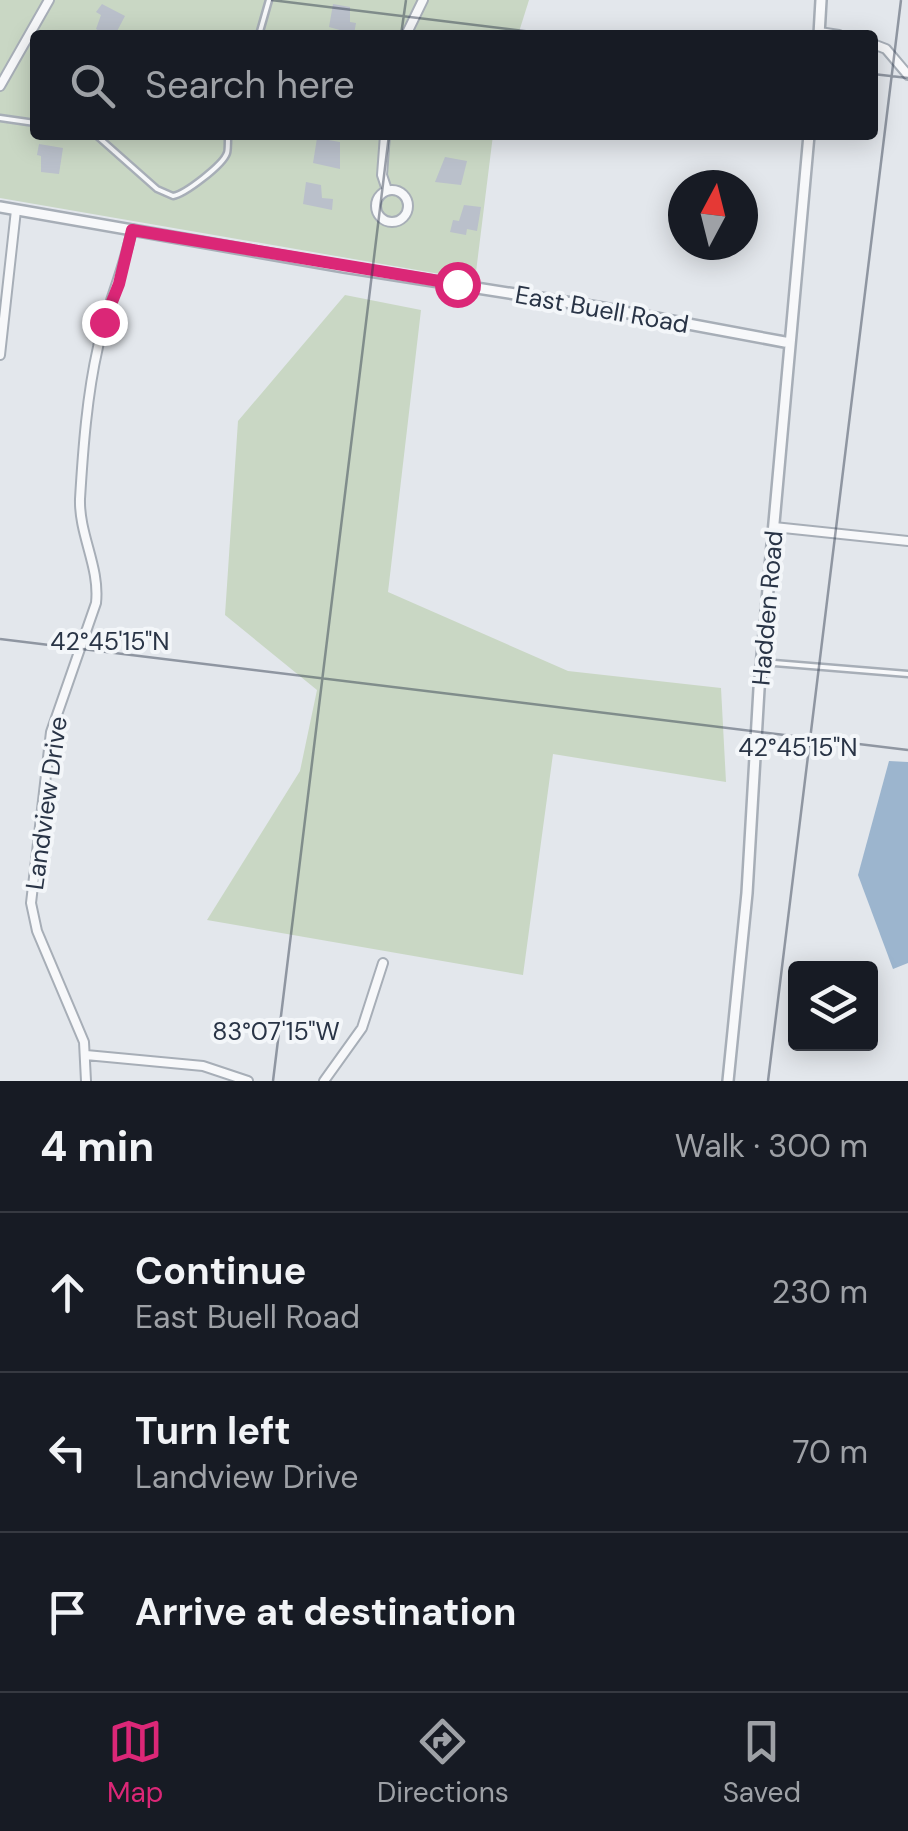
<!DOCTYPE html>
<meta charset="utf-8">
<style>
:root{--surface:#171b24;--page:#20242c;--text:#f1f3f6;--muted:#9ea1a6;--line:#363941;--accent:#db2777}
body{margin:0;font-family:"DM Sans",sans-serif;background:var(--page);color:var(--text)}
.controls{position:absolute;right:30px;bottom:30px;display:grid;overflow:hidden;border-radius:10px;box-shadow:0 5px 25px #0003}
.controls button{width:90px;height:90px;display:grid;place-items:center;padding:0;border:0;border-bottom:2px solid var(--line);background:var(--surface);color:var(--text);font:50px sans-serif}
.compass{position:absolute;left:668px;top:170px;width:90px;height:90px;border-radius:50%;background:var(--surface);box-shadow:0 5px 25px #0003;rotate:7deg}
.stop{position:absolute;width:30px;height:30px;margin:-22px;border:8px solid #db2777;border-radius:50%;background:#fff}
.stop.end{background:#db2777;border-color:#fff;box-shadow:0 2px 10px #0008}
.list{margin:0;padding:0;list-style:none}
h2{display:flex;justify-content:space-between;align-items:center;height:130px;margin:0;padding:0 40px;font-size:42px}
h2 small{font-size:32px;font-weight:400;color:var(--muted)}
.list li{display:grid;grid-template-columns:65px 1fr auto;gap:30px;align-items:center;box-sizing:border-box;height:160px;padding:0 40px;border-top:2px solid var(--line)}
.list b{display:block;font-size:38px;white-space:nowrap}
.list p{margin:0;font-size:32px;white-space:nowrap;color:var(--muted)}
.list em{font-size:32px;font-style:normal;color:var(--muted)}
.icon{flex:none;width:55px;height:55px;fill:none;stroke:currentColor;stroke-width:2;stroke-linecap:round;stroke-linejoin:round}
.map{position:relative;flex:none;width:908px;height:1081px;overflow:hidden}
.search{position:absolute;background:var(--surface);box-shadow:0 5px 25px #0003;left:30px;right:30px;top:30px;height:110px;display:flex;align-items:center;gap:25px;box-sizing:border-box;padding:0 35px;border-radius:10px;color:var(--muted);font-size:38px}
.sheet{height:610px;background:var(--surface)}
nav{display:flex;justify-content:space-around;align-items:center;box-sizing:border-box;height:140px;border-top:2px solid var(--line);background:var(--surface);font-size:28px;color:var(--muted)}
nav a{display:grid;justify-items:center;gap:5px}
nav .on{color:var(--accent)}
.map>svg:first-child{display:block}
.green{fill:#c9d7c4}
.water{fill:#9cb5ce}
.building{fill:#bac0cb}
.lines{fill:none;stroke-linecap:round;stroke-linejoin:round}
.service-casing{stroke:#a7aeb7;stroke-width:9}
.minor-casing{stroke:#a7aeb7;stroke-width:12}
.tertiary-casing{stroke:#a7aeb7;stroke-width:14}
.service{stroke:#f7f8fa;stroke-width:4}
.minor{stroke:#f7f8fa;stroke-width:8}
.tertiary{stroke:#f7f8fa;stroke-width:9}
.route{stroke:#db2777;stroke-width:12}
.ticks{fill:none;stroke:#293446;stroke-width:2.5;stroke-opacity:0.45}
.labels{text-anchor:middle;stroke-width:8;stroke-linejoin:round;paint-order:stroke}
.street-label{font-size:25px;fill:#293446;stroke:#f3f6f9}
.ticks-label{font-size:25px;text-anchor:middle;fill:#293446;stroke:#f3f6f9;stroke-width:8;stroke-linejoin:round;paint-order:stroke}
</style>
<div class="map">
<svg width="908" height="1081" viewBox="0 0 908 1081">
<rect width="100%" height="100%" fill="#e3e7ec"/>
<path class="green" d="M0,0H529L518,35H35V135H493L475,280L0,198Z
M345,295L421,310L388,592L568,671L721,688L726,782L553,754L523,975L207,920L300,771L317,690L225,615L238,421Z"/>
<path class="water" d="M889,761L908,762V963L893,969L858,875Z"/>
<path class="building" d="M102,4L125,16L115,35H106L96,29L101,15L96,12Z
M333,4L350,7V22L356,23L354,34L329,27Z
M317,138L340,142V169L313,163Z
M39,144L63,148L59,174L41,172V156L37,155Z
M445,157L467,161L461,185L435,182Z
M306,182L321,185L322,198L333,199L332,210L303,204Z
M464,205L481,207L477,231L467,229L466,235L450,232L453,220L459,221Z"/>
<g class="lines">
<defs>
<path id="service" d="M259,35L269,0
M0,118L35,123
M96,135L157,189L173,196C185,194 223,165 227,153C228,151 228,137 228,135
M761,662L908,674"/>
<path id="minor" d="M819,32L839,35
M406,35L423,0
M873,44L886,49L908,75
M0,86L49,0
M385,135L382,175L387,190
M376 206a16 16 0 1 1 32 0a16 16 0 1 1-32 0Z
M0,355L16,210
M774,527L908,541
M86,1055L203,1066L248,1081
M86,1081L84,1042L37,931L31,903L51,732L96,603C100,567 79,535 80,499C83,449 87,395 98,347C106,307 124,270 132,229
M324,1081L362,1028L383,963"/>
<path id="tertiary" d="M819,35L821,0
M0,207L344,267L597,307L790,343
M728,1081L747,893L759,689L809,135"/>
</defs>
<use href="#service" class="service-casing"/>
<use href="#minor" class="minor-casing"/>
<use href="#tertiary" class="tertiary-casing"/>
<use href="#service" class="service"/>
<use href="#minor" class="minor"/>
<use href="#tertiary" class="tertiary"/>
</g>
<g class="lines">
<path class="route" d="M104,322L119,284L132,230L457,284"/>
</g>
<path class="ticks" d="M271,0L556,35M401,35L406,0M873,74L908,78M0,639L908,750M273,1081L389,135M768,1081L901,0"/>
<g class="labels">
<g class="street-label">
<text transform="translate(602 309) rotate(10)" y="9">East Buell Road</text>
<text transform="translate(767 608) rotate(-85)" y="9">Hadden Road</text>
<text transform="translate(46 803) rotate(-82)" y="9">Landview Drive</text>
</g>
</g>
<g class="ticks-label">
<text x="110" y="650">42°45'15"N</text>
<text x="798" y="756">42°45'15"N</text>
<text x="276" y="1040">83°07'15"W</text>
</g>
</svg>
<div class="controls">
<button><svg class="icon" aria-label="layers" viewBox="0 0 24 24"><path d="M12 4l9 5-9 5-9-5zM3 14l9 5 9-5"/></svg></button>
</div>
<svg class="compass" viewBox="-18 -18 36 36"><path d="M0-13l5 13h-10z" fill="#e53935"/><path d="M0 13l5-13h-10z" fill="#9ea1a6"/></svg>
<div class="stop" style="left:457px;top:284px"></div>
<div class="stop end" style="left:104px;top:322px"></div>
<div class="search"><svg class="icon" aria-label="search" viewBox="0 0 24 24"><circle cx="10" cy="10" r="6"/><path d="M15 15l6 6"/></svg>Search here</div>
</div>
<section class="sheet">
<h2>4 min<small>Walk · 300 m</small></h2>
<ul class="list">
<li><svg class="icon" aria-label="ahead" viewBox="0 0 24 24"><path d="M12 20V5M6 11l6-6 6 6"/></svg><div><b>Continue</b><p>East Buell Road</p></div><em>230 m</em></li>
<li><svg class="icon" aria-label="left" viewBox="0 0 24 24"><path d="M17 20v-9H6M10 6l-5 5 5 5"/></svg><div><b>Turn left</b><p>Landview Drive</p></div><em>70 m</em></li>
<li><svg class="icon" aria-label="arrive" viewBox="0 0 24 24"><path d="M6 21V4h12l-3 4 3 4H6"/></svg><div><b>Arrive at destination</b></div></li>
</ul>
</section>
<nav>
<a class="on"><svg class="icon" aria-label="map" viewBox="0 0 24 24"><path d="M3 6l6-2 6 2 6-2v14l-6 2-6-2-6 2zM9 4v14M15 6v14"/></svg>Map</a>
<a><svg class="icon" aria-label="directions" viewBox="0 0 24 24"><path d="M12 3l9 9-9 9-9-9zM9 14v-3h6M13 9l2 2-2 2"/></svg>Directions</a>
<a><svg class="icon" aria-label="saved" viewBox="0 0 24 24"><path d="M7 4h10v16l-5-4-5 4z"/></svg>Saved</a>
</nav>
